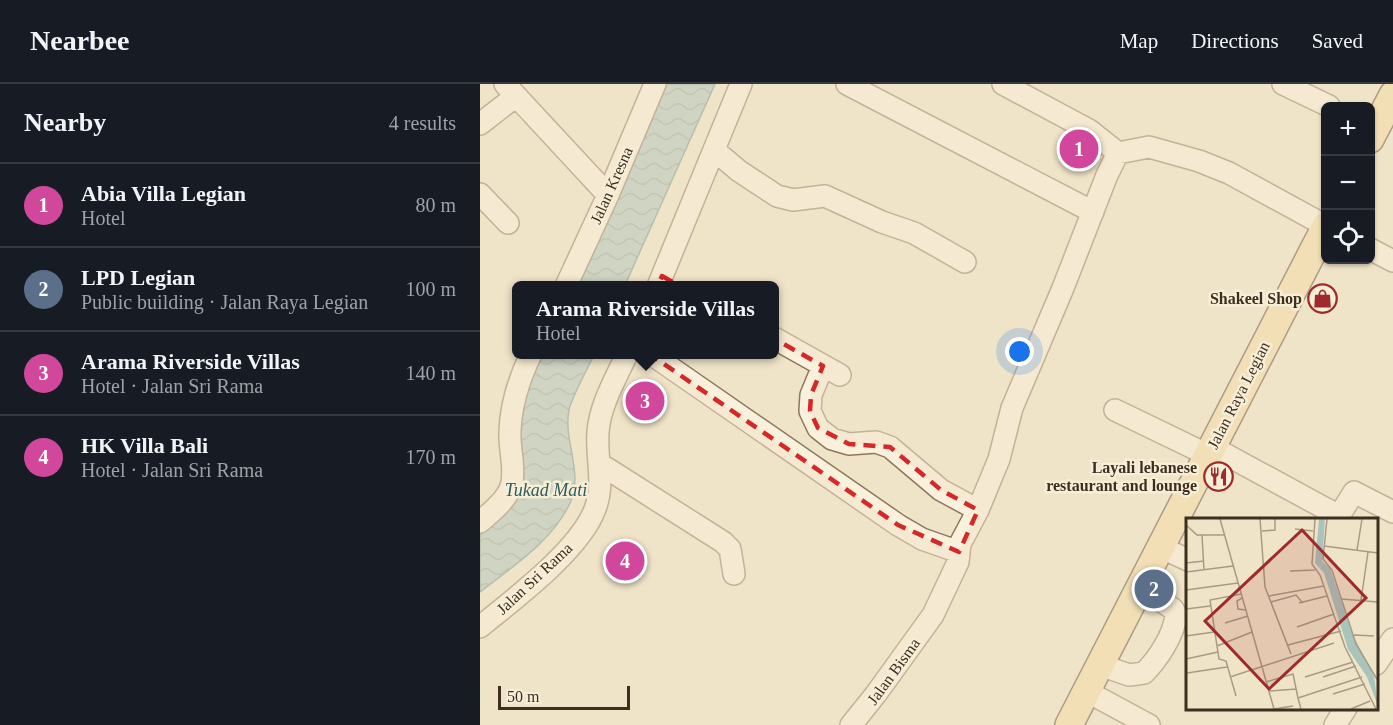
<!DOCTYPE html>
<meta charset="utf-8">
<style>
:root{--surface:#171b24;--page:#242831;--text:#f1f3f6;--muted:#9ea1a6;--line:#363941;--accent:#cc999b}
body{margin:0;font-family:Georgia,serif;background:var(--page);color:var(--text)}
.controls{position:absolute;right:18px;top:18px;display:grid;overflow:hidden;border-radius:9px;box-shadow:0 2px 4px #0004}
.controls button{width:54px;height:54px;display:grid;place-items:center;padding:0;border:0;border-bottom:2px solid var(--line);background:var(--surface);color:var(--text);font:30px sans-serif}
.scale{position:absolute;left:18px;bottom:15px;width:132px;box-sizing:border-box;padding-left:6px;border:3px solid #3d2e20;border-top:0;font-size:16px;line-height:21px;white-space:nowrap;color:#3d2e20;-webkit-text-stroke:4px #f7eed8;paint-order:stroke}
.you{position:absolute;left:540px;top:268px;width:21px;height:21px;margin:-15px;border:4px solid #fff;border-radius:50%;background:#1a73e8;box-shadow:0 0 0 9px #1a73e833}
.badge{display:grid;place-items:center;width:39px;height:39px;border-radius:50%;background:var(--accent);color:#fff;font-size:20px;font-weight:700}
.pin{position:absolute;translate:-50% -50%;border:3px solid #fff;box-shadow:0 2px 6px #0006}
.popup{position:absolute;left:32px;top:197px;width:267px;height:78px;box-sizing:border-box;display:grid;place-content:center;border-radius:9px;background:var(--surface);filter:drop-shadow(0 2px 4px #0005);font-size:20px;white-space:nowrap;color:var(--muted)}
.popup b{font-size:22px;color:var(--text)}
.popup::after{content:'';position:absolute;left:50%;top:100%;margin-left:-12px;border:12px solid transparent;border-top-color:var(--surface)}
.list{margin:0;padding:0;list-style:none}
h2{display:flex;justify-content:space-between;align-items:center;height:78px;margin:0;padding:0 24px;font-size:26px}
h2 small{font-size:20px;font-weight:400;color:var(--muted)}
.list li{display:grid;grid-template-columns:39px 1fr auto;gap:18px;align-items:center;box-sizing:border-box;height:84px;padding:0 24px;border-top:2px solid var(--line)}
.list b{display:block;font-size:22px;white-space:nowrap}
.list p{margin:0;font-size:20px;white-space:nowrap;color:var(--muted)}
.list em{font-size:20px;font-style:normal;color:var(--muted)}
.icon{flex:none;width:33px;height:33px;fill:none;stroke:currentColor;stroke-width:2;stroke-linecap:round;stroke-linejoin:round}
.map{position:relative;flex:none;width:913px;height:641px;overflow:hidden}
header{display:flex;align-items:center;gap:36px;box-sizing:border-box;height:84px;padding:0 30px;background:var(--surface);border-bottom:2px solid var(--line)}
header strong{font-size:28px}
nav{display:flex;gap:33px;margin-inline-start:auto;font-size:21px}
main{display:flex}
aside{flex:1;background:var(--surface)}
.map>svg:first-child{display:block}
.water{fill:url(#water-waves);stroke:#6f938a;stroke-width:1.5}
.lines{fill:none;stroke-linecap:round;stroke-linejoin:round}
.minor-casing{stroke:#8d765c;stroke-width:24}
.major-casing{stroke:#5b4430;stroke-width:30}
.minor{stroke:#faf1dc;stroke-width:21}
.major{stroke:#f3d9a0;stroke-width:27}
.marked{fill:none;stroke:#d62828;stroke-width:4.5;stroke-dasharray:12 8;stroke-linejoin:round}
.labels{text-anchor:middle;stroke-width:5;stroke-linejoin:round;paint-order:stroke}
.street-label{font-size:16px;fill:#3d2e20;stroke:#f7eed8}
.poi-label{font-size:16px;font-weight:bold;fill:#3d2e20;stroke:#f7eed8;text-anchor:end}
.water-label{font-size:18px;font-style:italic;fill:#2f5d5a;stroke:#f7eed8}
.inset-road{fill:none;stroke:#a89b85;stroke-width:1.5}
.view{fill:#9e2a2b;fill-opacity:0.15;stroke:#9e2a2b;stroke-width:3}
.inset-edge{fill:none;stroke:#3d2e20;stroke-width:3}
</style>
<header>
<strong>Nearbee</strong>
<nav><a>Map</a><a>Directions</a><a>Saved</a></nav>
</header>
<main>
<aside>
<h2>Nearby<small>4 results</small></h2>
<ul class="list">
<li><span class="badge" style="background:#d1479c">1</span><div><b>Abia Villa Legian</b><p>Hotel</p></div><em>80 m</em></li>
<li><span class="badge" style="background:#5c6f8a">2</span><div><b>LPD Legian</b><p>Public building · Jalan Raya Legian</p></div><em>100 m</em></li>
<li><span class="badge" style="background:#d1479c">3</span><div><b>Arama Riverside Villas</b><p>Hotel · Jalan Sri Rama</p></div><em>140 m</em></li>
<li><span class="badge" style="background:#d1479c">4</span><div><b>HK Villa Bali</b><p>Hotel · Jalan Sri Rama</p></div><em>170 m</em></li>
</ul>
</aside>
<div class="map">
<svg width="913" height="641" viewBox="0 0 913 641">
<defs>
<pattern id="water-waves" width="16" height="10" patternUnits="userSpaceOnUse" patternTransform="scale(1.5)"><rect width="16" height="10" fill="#a9c4bc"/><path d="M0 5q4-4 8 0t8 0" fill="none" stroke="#8ba098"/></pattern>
</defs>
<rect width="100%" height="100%" fill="#f0e4c8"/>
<path class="water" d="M178,0H235L145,201L88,202Z
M58,271H114C108,284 92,312 89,326C83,356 103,387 91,417C73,457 33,482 0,508V451L25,427L44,391L38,352V319Z"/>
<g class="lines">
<defs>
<path id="minor" d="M25,0L128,111
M367,0L613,128
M523,0L609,46L638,69
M803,0L849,22
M0,40L36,12
M234,66L259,87L297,112L313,116L345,112L402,138L434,149L485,178
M0,110L28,139
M890,165L913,177
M86,202L128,111L175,0
M178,202L261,0
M294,254L360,291
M171,270L418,441L442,455L479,468
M343,282L331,311L330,327L338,344L352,355L369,360L396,358L410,363L461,406L498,426
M635,326L728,371
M732,363L859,432L874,408L913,428
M120,380L243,458L250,465L254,490
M0,438C12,427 29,415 32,398C35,382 29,364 30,347C31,319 39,295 51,270
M680,463L708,476
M0,543C34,515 100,466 115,425C125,399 116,375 118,348C120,321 136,294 147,270
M896,580L913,555
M620,581L649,591L664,589C678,575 694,551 696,531L693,525L660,503
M606,607L669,641
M371,641L396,610L453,531L470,495L478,478L480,460L498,426L519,375L532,324L583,204L627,91L638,69L669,63L719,77L749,89L846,142
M855,641L866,624"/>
<path id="major" d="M890,55L913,11
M589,641L846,142"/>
</defs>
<use href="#minor" class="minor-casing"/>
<use href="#major" class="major-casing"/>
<use href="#minor" class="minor"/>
<use href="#major" class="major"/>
</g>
<path d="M0 0H913V641H0ZM182,192L343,282L331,311L330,327L338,344L369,360L410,363L461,406L498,426L479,468L418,441L152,258Z" fill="#f0e4c8" fill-opacity=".55" fill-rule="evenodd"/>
<path class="marked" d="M182,192L343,282L331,311L330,327L338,344L369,360L410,363L461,406L498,426L479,468L418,441L152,258Z"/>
<defs>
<symbol id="shop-ring" viewBox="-11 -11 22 22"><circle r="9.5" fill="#f7eed8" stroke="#9e2a2b" stroke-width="1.5"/><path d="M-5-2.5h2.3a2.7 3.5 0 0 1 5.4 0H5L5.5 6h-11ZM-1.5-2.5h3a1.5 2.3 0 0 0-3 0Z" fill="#9e2a2b"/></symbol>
<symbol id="restaurant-ring" viewBox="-11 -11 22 22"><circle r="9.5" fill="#f7eed8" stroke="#9e2a2b" stroke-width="1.5"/><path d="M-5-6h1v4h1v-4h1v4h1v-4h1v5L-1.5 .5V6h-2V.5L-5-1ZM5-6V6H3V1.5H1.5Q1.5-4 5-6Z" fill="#9e2a2b"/></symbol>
</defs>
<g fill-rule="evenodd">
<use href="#shop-ring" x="826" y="198" width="33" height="33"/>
<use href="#restaurant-ring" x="722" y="376" width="33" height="33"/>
</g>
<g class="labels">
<g class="street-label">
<text transform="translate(131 101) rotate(-66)" y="6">Jalan Kresna</text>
<text transform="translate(758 311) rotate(-63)" y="6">Jalan Raya Legian</text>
<text transform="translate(54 494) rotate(-43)" y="6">Jalan Sri Rama</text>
<text transform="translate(413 587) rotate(-54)" y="6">Jalan Bisma</text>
</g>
<g class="poi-label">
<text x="822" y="220">Shakeel Shop</text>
<text x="717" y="389">Layali lebanese<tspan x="717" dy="18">restaurant and lounge</tspan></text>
</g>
<g class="water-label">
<text x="66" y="412">Tukad Mati</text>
</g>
</g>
<g transform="translate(706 434)">
<rect width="192" height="192" fill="#f0e4c8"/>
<path d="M133,1H139L136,43L144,50L166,115L188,158L192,188L181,159L162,131L138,55L129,45Z" fill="#a9c4bc"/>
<path class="inset-road" d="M34,1L88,191M74,1L79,69L105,136M129,1L126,46L134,57L159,129L190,191M141,1L137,41L146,52L170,126L192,163M0,7L11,17H39M109,11L127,13M76,13L89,12V1M16,17L18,52M138,28L192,35M171,32L176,1M0,45L18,43M104,53L129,52M0,54L47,48M0,72L52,65M83,78L138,68M56,80L51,83L52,91L60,92M155,81L192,84M175,82L182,34M85,84L110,77L116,84M113,85L141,78M0,91L24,88M39,105L62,98M111,109L148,96M168,117L188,118M0,118L28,114M102,127L155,113M31,128L66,114M0,141L32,134M1,155L41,149M44,159L148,125M119,159L167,144M137,159L170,148M80,164L107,156L112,180M83,173L110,171M147,176L179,166M50,178L40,143L33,141L24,82L55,76M88,191L107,188M115,191L112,180L176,159M165,191L184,183"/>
<path class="view" d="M116,12L180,80L83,171L19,103Z"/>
<rect width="192" height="192" class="inset-edge"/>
</g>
</svg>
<div class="controls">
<button>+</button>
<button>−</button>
<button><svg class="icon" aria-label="locate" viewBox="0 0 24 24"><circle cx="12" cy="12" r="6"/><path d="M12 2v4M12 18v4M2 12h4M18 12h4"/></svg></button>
</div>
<div class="scale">50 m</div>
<div class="you"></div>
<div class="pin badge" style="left:599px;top:65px;background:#d1479c">1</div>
<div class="pin badge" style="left:674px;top:505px;background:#5c6f8a">2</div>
<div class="pin badge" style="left:165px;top:317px;background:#d1479c">3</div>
<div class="popup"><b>Arama Riverside Villas</b>Hotel</div>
<div class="pin badge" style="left:145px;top:477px;background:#d1479c">4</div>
</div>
</main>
